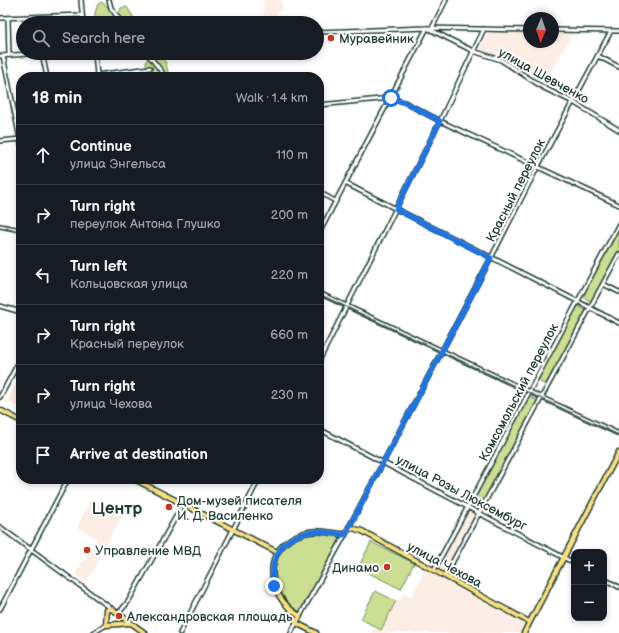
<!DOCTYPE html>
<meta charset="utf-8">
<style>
:root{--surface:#171b24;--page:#242831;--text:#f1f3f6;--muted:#9ea1a6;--line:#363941}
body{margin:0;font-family:"Balsamiq Sans",sans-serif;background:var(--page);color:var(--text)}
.controls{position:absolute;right:12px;bottom:12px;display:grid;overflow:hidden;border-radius:8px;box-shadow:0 2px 6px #0003}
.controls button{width:36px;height:36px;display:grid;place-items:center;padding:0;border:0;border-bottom:1px solid var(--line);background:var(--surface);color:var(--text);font:20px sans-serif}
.compass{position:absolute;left:523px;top:12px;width:36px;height:36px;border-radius:50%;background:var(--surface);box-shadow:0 2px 6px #0003;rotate:182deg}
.stop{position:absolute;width:12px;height:12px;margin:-9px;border:3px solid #1a73e8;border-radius:50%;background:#fff}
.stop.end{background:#1a73e8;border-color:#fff;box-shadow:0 1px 4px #0008}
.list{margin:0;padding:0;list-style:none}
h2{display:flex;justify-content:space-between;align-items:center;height:52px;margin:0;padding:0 16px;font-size:17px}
h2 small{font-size:13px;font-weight:400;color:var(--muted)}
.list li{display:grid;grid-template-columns:26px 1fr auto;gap:12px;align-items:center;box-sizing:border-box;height:60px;padding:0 16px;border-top:1px solid var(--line)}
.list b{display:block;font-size:15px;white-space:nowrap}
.list p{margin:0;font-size:13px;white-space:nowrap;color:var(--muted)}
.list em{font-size:13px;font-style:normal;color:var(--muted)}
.icon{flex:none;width:22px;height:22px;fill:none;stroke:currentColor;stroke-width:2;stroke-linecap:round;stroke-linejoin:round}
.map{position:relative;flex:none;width:619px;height:633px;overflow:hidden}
.search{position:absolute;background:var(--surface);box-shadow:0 2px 6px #0003;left:16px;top:16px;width:308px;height:44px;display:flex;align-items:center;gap:10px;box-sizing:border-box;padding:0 14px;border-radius:22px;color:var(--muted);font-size:15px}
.panel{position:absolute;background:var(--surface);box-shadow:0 2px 6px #0003;left:16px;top:72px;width:308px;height:412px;border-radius:16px}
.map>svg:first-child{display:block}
.built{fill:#fceee4}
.green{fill:#cbde92;stroke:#758e63}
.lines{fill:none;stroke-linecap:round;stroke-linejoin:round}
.minor-casing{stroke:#1f3d34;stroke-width:6}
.major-casing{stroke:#1f3d34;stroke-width:7}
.minor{stroke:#fff;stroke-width:3}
.major{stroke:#fce080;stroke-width:4}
.tram{stroke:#1f3d34;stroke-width:1}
.route{stroke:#1a73e8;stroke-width:5}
.poi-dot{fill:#c8321e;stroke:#fff;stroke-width:1.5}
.labels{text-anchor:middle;stroke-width:4;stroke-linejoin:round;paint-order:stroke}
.poi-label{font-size:13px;fill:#1f3d34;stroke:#fff;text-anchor:start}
.street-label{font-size:13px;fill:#1f3d34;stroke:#fff}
.district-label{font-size:17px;font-weight:bold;fill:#1f3d34;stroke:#fff}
</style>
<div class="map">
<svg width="619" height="633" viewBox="0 0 619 633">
<rect width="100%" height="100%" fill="#fff"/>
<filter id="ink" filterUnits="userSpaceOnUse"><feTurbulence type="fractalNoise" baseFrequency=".025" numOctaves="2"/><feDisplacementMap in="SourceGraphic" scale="8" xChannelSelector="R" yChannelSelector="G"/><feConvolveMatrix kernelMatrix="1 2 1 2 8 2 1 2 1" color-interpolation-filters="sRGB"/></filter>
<g filter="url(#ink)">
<path class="built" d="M263,0H282V11H276L277,23H269V15L264,16Z
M492,31L529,32V42H553V33L573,34L544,83L502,58L479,49L486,35Z
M21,374V409L7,401Z
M90,500L122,516L106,545H104L96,566L86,582L75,575L83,560L86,561L97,538L77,528Z
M468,506L479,513L446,576L529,622L524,633H371L375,627L382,630L397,599L400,600L403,594L411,597L427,566L434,570Z"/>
<path class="green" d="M102,2L107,6L117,20L121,8L127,7L137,23H95V13L98,4Z
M146,53H159L166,63L169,77H162L158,70L161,77H153L151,72L146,68V62L148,57Z
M619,227V252L592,302L581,296Z
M577,305L587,311L549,382L545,384L541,383L538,377Z
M528,396L538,401L480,509L470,504Z
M309,533H320L338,536L340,539L301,611H299C275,603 268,568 283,549C290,540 299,537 309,533Z
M371,542L414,563L401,589L358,568Z
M375,591L396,601L381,630L361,619Z"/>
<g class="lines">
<defs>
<path id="minor" d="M81,0L83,23
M109,0L111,8L122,23
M0,18L82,15
M8,18L9,55
M427,28L473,51L501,60L544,88L573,102L619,130
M432,28L446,0
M553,30L619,31
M317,32L427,28L529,30
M95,53L97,75L150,68
M147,53L162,72L163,77
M0,56L42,53L47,77
M3,56L21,144
M598,56L619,67
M319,105L391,98L404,102L440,121L619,205
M0,141L21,139
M345,183L577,301L619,323
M319,192L335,201
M0,226L21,230
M319,233L427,28
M603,284L619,292
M319,293L619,434
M0,306L21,312
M319,361L440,121L484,29
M0,397L21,358
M319,429L574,563
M0,527L112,609
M349,527L491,258L537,168L611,31
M434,570L619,224
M445,576L619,254
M604,579L619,587
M0,609L68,479
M118,614L128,602L183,504
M300,616L345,535
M93,633L106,625
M180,633L259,479
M291,633L296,623"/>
<path id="major" d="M0,410L21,421
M134,479L277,552
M131,623L106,625L107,610L112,609L145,633
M316,633L296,623L300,616C265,596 260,546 304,533C318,529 331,533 345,535L349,527L362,531L529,622
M524,633L619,452"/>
</defs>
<use href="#minor" class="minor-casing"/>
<use href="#major" class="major-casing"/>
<use href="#minor" class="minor"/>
<use href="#major" class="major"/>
<path class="tram" d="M0,227L21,231
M319,294L619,435"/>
</g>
</g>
<g class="lines" filter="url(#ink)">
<path class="route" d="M274,586C268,559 282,536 311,532C322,530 333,534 345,535L491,258L396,209L440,121L404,102L391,98"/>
</g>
<g class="poi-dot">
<circle cx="331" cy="38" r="4"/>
<circle cx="169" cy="507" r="4"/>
<circle cx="87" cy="550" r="4"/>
<circle cx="387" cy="567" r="4"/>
<circle cx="119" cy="616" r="4"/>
</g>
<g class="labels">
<g class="poi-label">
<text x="339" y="43">Муравейник</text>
<text x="177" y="505">Дом-музей писателя<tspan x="177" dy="15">И. Д. Василенко</tspan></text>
<text x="95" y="555">Управление МВД</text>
<text x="379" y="572" text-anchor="end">Динамо</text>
<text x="127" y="621">Александровская площадь</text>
</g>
<g class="street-label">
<text transform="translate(544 75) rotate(29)" y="5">улица Шевченко</text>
<text transform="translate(515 190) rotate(-63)" y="5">Красный переулок</text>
<text transform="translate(518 392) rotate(-62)" y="5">Комсомольский переулок</text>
<text transform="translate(462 492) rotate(28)" y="5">улица Розы Люксембург</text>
<text transform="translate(445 564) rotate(28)" y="5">улица Чехова</text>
</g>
<g class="district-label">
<text x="117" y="514">Центр</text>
</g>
</g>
</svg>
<div class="controls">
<button>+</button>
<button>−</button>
</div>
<svg class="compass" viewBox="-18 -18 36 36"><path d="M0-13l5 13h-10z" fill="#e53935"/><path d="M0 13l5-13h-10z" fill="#9ea1a6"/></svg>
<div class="stop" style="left:391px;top:98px"></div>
<div class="stop end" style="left:274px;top:586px"></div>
<div class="search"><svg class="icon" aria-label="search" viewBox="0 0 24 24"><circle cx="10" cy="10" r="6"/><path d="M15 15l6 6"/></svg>Search here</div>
<section class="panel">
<h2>18 min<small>Walk · 1.4 km</small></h2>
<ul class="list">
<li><svg class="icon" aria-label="ahead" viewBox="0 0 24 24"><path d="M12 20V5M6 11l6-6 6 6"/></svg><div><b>Continue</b><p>улица Энгельса</p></div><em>110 m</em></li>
<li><svg class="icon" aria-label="right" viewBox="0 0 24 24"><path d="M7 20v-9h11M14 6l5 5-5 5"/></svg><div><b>Turn right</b><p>переулок Антона Глушко</p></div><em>200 m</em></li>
<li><svg class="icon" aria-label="left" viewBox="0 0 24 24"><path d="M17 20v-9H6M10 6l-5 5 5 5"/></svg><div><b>Turn left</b><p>Кольцовская улица</p></div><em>220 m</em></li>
<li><svg class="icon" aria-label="right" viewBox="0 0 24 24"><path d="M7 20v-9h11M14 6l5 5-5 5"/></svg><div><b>Turn right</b><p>Красный переулок</p></div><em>660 m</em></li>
<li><svg class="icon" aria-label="right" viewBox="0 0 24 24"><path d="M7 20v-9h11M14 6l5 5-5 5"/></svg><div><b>Turn right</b><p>улица Чехова</p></div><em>230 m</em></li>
<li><svg class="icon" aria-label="arrive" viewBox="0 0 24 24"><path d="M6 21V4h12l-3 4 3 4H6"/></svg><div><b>Arrive at destination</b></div></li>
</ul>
</section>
</div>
